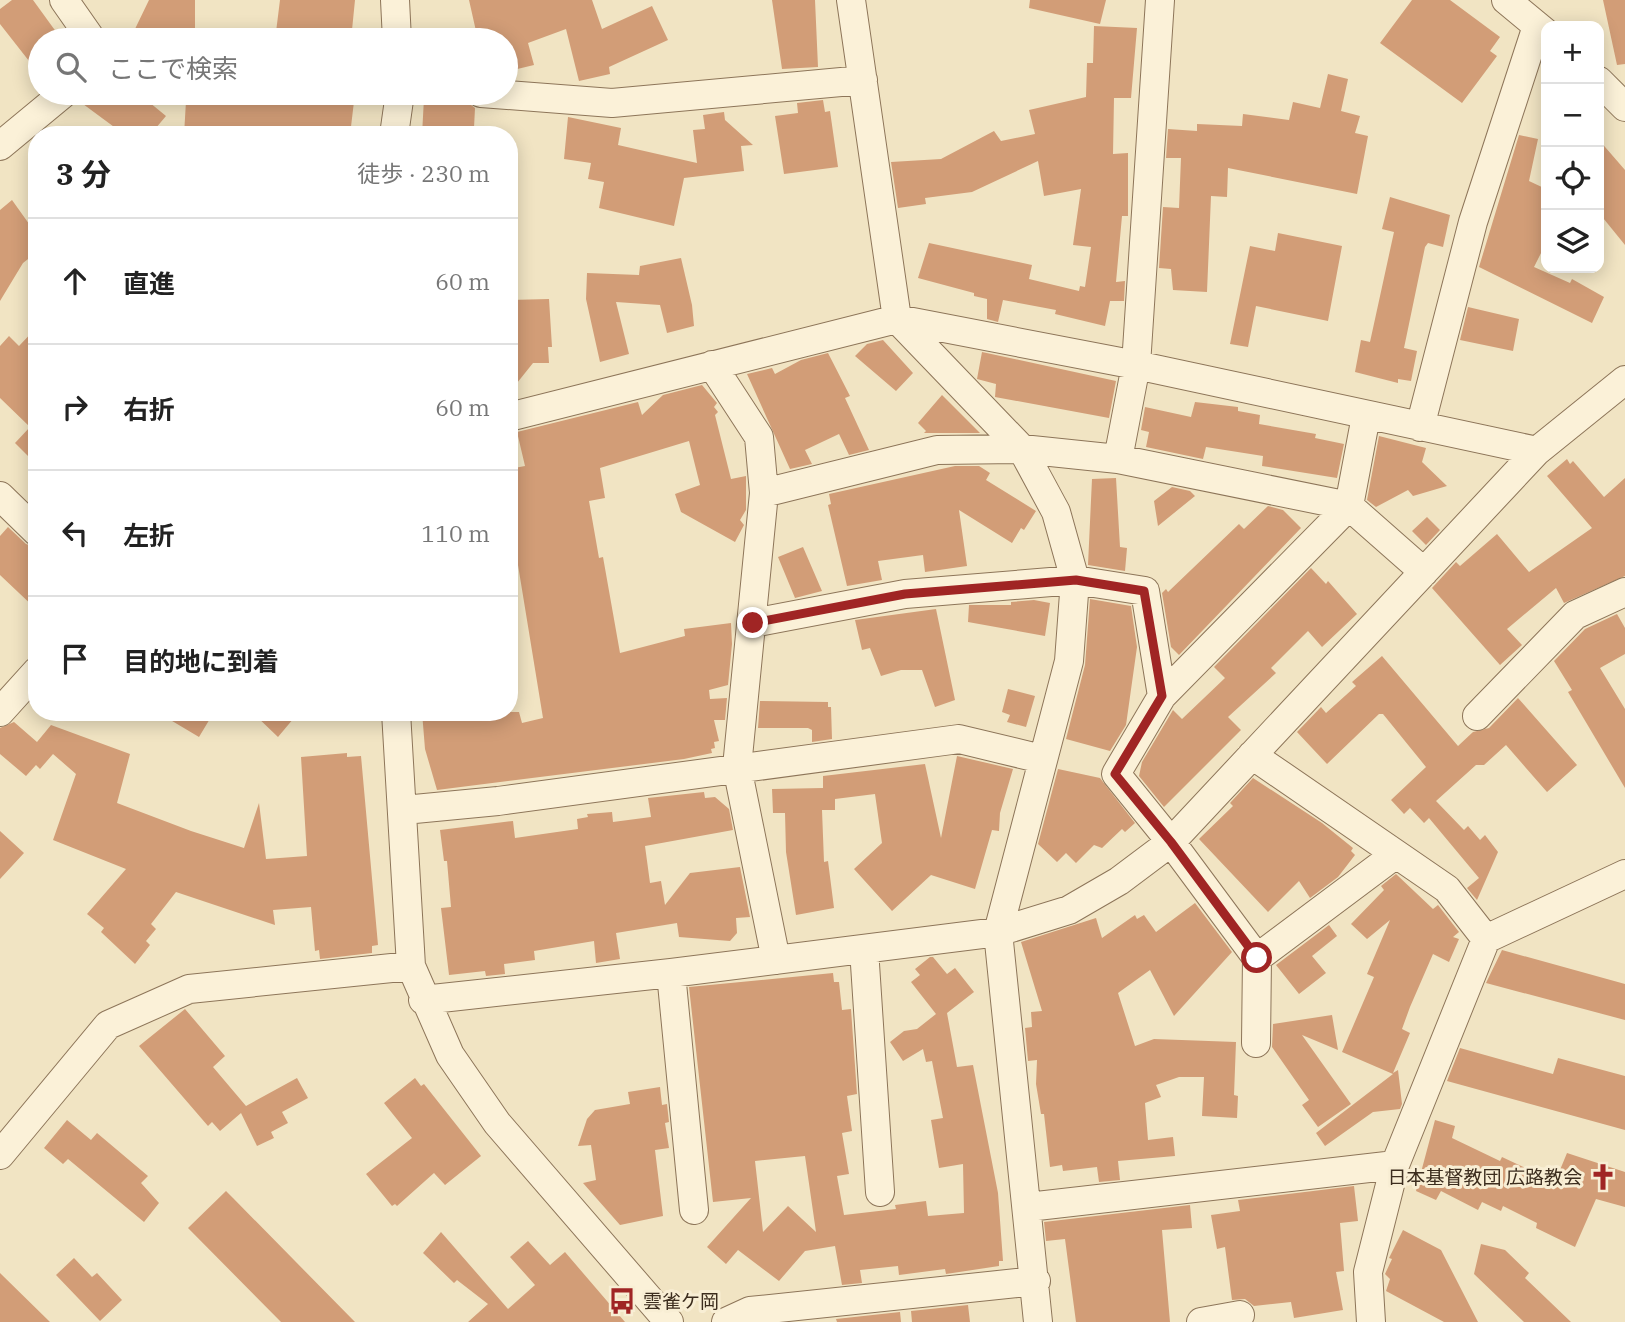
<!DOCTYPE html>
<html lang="ja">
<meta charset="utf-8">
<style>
:root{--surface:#fff;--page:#f6f6f6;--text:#222;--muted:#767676;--line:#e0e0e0}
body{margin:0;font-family:"IBM Plex Serif","Noto Sans JP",serif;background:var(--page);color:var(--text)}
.controls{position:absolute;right:21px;top:21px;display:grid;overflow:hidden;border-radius:14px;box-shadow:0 4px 18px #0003}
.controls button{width:63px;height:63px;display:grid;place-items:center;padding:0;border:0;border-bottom:2px solid var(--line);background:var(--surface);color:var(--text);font:35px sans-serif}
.stop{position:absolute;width:21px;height:21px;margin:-16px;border:5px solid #a02524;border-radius:50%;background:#fff}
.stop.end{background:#a02524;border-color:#fff;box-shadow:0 2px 7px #0008}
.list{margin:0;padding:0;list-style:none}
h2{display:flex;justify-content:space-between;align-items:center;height:91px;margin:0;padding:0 28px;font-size:30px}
h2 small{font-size:23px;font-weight:400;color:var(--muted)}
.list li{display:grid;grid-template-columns:46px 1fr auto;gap:21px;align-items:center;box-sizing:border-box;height:126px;padding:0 28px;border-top:2px solid var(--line)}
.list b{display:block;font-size:26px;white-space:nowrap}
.list em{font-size:23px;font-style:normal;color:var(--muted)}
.icon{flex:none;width:38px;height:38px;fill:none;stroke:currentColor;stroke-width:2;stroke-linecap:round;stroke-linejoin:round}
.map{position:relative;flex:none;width:1625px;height:1322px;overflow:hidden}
.search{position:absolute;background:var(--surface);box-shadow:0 4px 18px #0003;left:28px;top:28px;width:490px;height:77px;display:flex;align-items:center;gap:18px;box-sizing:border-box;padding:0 24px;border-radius:38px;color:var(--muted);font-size:26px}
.panel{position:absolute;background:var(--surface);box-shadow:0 4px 18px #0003;left:28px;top:126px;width:490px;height:595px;border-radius:28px}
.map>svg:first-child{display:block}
.building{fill:#d29d77;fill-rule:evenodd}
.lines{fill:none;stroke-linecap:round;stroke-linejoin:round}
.minor-casing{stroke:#8d7559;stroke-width:30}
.minor{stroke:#fbf1d8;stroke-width:28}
.route{stroke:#a02524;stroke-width:9}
.labels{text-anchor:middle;stroke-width:6;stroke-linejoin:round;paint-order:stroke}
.poi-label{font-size:19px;fill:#3c2d1e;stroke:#f8eed4;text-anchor:end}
</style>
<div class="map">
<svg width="1625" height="1322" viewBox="0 0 1625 1322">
<rect width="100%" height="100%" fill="#f1e4c3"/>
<path class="building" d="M12,0H33L62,40H40V75L0,24V9Z
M149,0H195V39L164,37L157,40L135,29Z
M280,0H355L351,40H275Z
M469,0H592L602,29L652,6L668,40L609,67L610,74L579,81L566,29L528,43L534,65L509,71L506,40H478Z
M772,0H815L818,67L782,69Z
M1030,0H1106L1100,24L1029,8Z
M1412,0H1450L1500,37L1490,51L1497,56L1462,103L1380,43Z
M1603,0H1625V64L1617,65Z
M1094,26L1137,28L1131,98H1114L1113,154L1128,153V216H1122L1116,282L1125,281L1124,301H1110L1105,326L1055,314L1056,310L1003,300L998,322L987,319V299L974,296V293L918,278L929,243L1032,265L1029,279L1079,291L1080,286L1085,287L1091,247L1073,245L1081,189L1044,196L1038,161L972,192L925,198L926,204L898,208L891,162L941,159L994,131L1001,141L1035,134L1029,110L1086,97L1087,63H1093Z
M1328,74L1348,79L1341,111L1360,116L1355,133L1368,136L1357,194L1228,168L1227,197L1211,196L1207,292L1173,290L1171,269L1159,268L1163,207L1179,208L1181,158H1166L1168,129L1197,131V124L1242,126L1243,114L1289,120L1293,102L1320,108Z
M93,93H138L166,116L150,135H125L83,104Z
M239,93H355L350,135H184L186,101L238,105Z
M424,98L466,101L475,108L474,128H464L463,135H422Z
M823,100L825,112L830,111L838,167L784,174L775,116L798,113L797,103Z
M724,112L725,120L753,145L741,146L744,171L684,178L674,226L599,208L604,182L588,179L591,163L564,159L568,117L621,128L618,145L697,163L693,130L705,129L703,115Z
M1519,135L1538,139L1529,181L1546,189V243L1534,267L1570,283L1572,279L1604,297L1592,323L1479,267Z
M1599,140L1625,170V245L1599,213Z
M1390,197L1450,215L1443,247L1428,243L1425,247L1404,348L1417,351L1411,381L1398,379V383L1355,372L1361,340L1370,342L1394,232L1382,229Z
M12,200L37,235V252L23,263L0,301V210Z
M1278,233L1342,246L1328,321L1256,306L1248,347L1230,344L1250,246L1275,251Z
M681,258L692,305L694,326L667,333L660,305L616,302L629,354L600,362L586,299L587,273L639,275L640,266Z
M549,299L552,347H548L549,363H533L509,393V300Z
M1468,307L1519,319L1513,351L1460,340Z
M37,327V465L15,443L30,427L0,398V346L9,336L19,346Z
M883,340L913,373L896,391L855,356L867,344Z
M982,352L1116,381L1109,418L995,397L996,384L977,379Z
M828,353L850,396L845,398L869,450L849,455L839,434L805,450L812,464L790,469L747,374L772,368L775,374L801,360Z
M702,385L717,403L714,407L718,412L715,415L731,479L746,476V510L740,520L744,525L735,542L681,512L675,494L700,485L689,441L600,468L605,498L589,501L599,558L603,557L620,653L685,636L684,629L731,623L732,644L728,685L709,690L710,699L727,698L725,720H714L719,741L714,742L715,748L711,749L712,753L684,759L437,790L425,749L422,712H519L522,723L543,718L509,510V469L525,466L517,432L638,402L642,415L663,395Z
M942,395L980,433H924L926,431L918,423Z
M1195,402L1238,407V411L1260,415L1259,424L1316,434L1315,438L1344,444L1337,478L1262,466L1263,456L1206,447L1203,459L1146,447L1149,432L1141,430L1145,407L1191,417Z
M1379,436L1426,448L1422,462L1447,486L1413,496L1408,490L1376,507L1367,500Z
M1567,459L1570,464L1573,461L1604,497L1625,478V576L1564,603L1556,588L1507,629L1522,645L1500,665L1432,588L1456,562L1460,566L1497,534L1529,572L1592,528L1547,476Z
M955,466H979L990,473L986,480L1036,511L1024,530L1021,528L1012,543L959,510L967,566L925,572L923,555L878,561L882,580L847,586L828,505L831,504L829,494Z
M1116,478L1120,547L1127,548L1125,571L1088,565L1092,479Z
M1172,487L1190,491L1195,496L1158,526L1154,501Z
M1268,506L1283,510L1301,528L1179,655L1171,647L1162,593L1166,589L1168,592L1239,524L1244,529Z
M1427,517L1440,530L1426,545L1412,531Z
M8,527L26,544L37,548V610L0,575V536Z
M803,547L822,591L795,598L778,557Z
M1311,568L1326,584L1328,581L1357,614L1322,647L1308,631L1271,668L1276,673L1228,717L1241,730L1164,807L1139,776L1142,762L1173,710L1182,719L1225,678L1214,667Z
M1090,599L1131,606L1137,647L1126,725L1110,751L1066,739L1085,665Z
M1034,600L1050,603L1045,636L968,622L969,605H1011V602Z
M936,609L955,700L935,707L922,670H901L881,676L870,648L862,650L855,620Z
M1617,614L1625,628V654L1600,668L1625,709V788L1568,692L1572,690L1554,661L1585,629Z
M1382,656L1458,746L1473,732L1489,728L1518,698L1577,765L1547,792L1506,745L1484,765H1476L1436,801L1464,830L1468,826L1480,840L1485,835L1498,852L1477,900L1467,888L1479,878L1429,818L1424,823L1410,808L1404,814L1391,800L1426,767L1383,714H1379L1327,764L1297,732L1321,707L1326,713L1356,686L1352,682Z
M1008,689L1035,696L1026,727L1007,722L1010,715L1002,712Z
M760,701L828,702V707H831L832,739L812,742V730L808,728H758Z
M157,712H214L199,737Z
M252,712H299L278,737Z
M14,722L37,742L51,725L130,754L117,803L191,831L244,848L259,803L266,859L307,856L301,757L347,753V757L361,756L378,945L372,946V953L320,959L319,950L315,951L311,907L273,910L275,925L176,892L151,924L156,929L146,941L150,945L135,964L101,932L104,928L87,914L126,869L53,840L76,774L53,754L40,769L36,765L26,776L0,754V728Z
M957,756L1013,769L1000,813L999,831L992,830L975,889L931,875L892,911L854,869L882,843L875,794L835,799V810H822L824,862L828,861L834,908L796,915L786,852L785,813H773L772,789L823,788V776L925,764L941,838Z
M1058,769L1100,778L1135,823L1125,832L1122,829L1102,848L1094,845L1076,863L1066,853L1057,862L1038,844Z
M1253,778L1322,823L1353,848L1351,851L1355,855L1338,877L1310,898L1299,881L1268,912L1199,839L1233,806L1230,803Z
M704,792L705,798L715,797L729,809L733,830L645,846L650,883L661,881L665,905L690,873L740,867L750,917L736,918L737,933L730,941L679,937L677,923L616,933L620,959L596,963L594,941L534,951L535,960L504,964L505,974L486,976L485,971L449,975L441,908L451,907L447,861H444L440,830L513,821L515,838L578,829L577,819L588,817L587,814L612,812L613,822L651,817L648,798Z
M0,831L24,853L0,879Z
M1396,874L1433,909L1438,905L1459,932L1453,937L1459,939L1449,962L1433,954L1410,1007L1402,1029L1410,1033L1393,1073L1398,1070L1402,1104L1400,1109L1373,1112L1325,1146L1316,1133L1393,1074L1342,1052L1374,977L1367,974L1390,920L1367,939L1351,924L1384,890L1381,886Z
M1195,903L1232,952L1174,1016L1150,970L1118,993L1135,1046L1154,1039L1236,1042L1234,1095L1238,1096L1237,1118L1202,1116L1204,1077H1179L1156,1085L1161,1097L1145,1103L1148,1140L1173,1137L1175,1156L1118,1161L1120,1180L1099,1182L1097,1167L1063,1171L1062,1165L1050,1167L1044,1114H1041L1036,1084L1037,1060L1028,1061L1025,1028L1032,1027L1031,1012L1042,1011L1021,942L1096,918L1102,938L1135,915L1137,919L1144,915L1156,932Z
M1329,925L1337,936L1312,956L1326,973L1299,994L1276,965Z
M1502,950L1625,984V1020L1486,983Z
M930,957H933L947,974L955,968L974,992L947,1013L957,1067L973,1065L998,1193L1003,1261H999V1266L946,1274L945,1269L899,1275L898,1266L860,1270L862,1283L842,1285L835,1246L805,1251L779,1281L738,1250L726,1264L707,1247L751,1198L713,1202L689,987L833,973L834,982H839L842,1010L851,1009L857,1094L847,1096L852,1131L842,1133L849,1174L837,1176L844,1215L896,1209L895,1205L926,1201L928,1216L964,1213L963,1164L939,1168L931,1120L943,1118L932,1061L926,1062L923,1049L903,1061L890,1042L904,1031L917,1029L936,1014L911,982L920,975L915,969ZM805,1156L816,1232L788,1206L763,1232L755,1161Z
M185,1009L225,1056L213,1067L246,1106L297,1078L308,1098L282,1112L288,1123L271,1132L274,1138L257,1146L241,1113L220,1131L212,1122L208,1126L139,1046Z
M1332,1015L1338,1050L1302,1035L1351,1104L1318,1127L1302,1105L1309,1100L1272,1047L1273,1024Z
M1460,1048L1553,1074L1558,1058L1625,1076V1130L1447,1081Z
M415,1078L421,1086L424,1084L481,1156L445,1185L434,1173L397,1206L395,1204L392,1206L366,1174L412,1138L384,1103Z
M660,1087L662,1105L667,1104L669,1122L665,1123L669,1148L655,1150L663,1216L620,1225L583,1183L596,1180L591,1145L578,1146L587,1119L595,1110L630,1104L628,1092Z
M67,1120L91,1140L97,1133L148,1176L141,1183L159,1203L144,1222L68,1159L63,1164L44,1148Z
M1435,1120L1455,1126L1452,1138L1500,1161L1502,1157L1555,1182L1567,1153L1625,1172V1207L1596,1199L1575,1247L1536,1228L1537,1223L1503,1206L1501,1211L1482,1202L1478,1210L1441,1191L1436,1200L1416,1191Z
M1354,1186L1358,1221L1340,1223L1344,1271L1336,1272L1343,1310L1294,1318L1291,1302L1254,1306L1245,1299L1232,1300L1225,1247L1217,1249L1211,1215L1240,1211L1238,1200Z
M226,1191L233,1198L355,1322H281L188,1228Z
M1190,1205L1192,1228L1162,1230L1170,1322H1076L1065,1239L1046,1241L1044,1222Z
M1403,1230L1441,1250L1478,1322H1444L1386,1291L1390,1279L1385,1274L1392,1259L1389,1258Z
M441,1232L508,1309L535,1285L510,1257L528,1241L550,1265L565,1252L625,1322H468L488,1304L457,1280L454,1283L423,1253Z
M1481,1244L1505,1250L1529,1273L1525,1278L1571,1322H1524L1474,1274Z
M74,1258L92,1277L97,1273L122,1300L100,1321L56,1275Z
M0,1273L50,1322H0Z
M968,1305L970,1322H912L911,1311Z
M900,1312L901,1322H837L836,1319Z"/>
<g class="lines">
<defs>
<path id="minor" d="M64,0L92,40
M395,0L397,40
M851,0L897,319L1022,449L1056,512L1075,580L1069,661L998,932L1038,1322
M1506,0L1546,33
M1599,81L1625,107
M481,93L612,103L863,80
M394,135L400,93
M0,146L64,93
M712,365L759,437L764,493L737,767L776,960
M509,417L897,319L1136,365L1537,451L1625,380
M1420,427L1473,222L1537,26
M1118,459L1136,365L1160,0
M764,493L937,450L1022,449L1118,459L1349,506L1424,572
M0,496L37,532
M753,623L905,594L1075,580L1145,591L1162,696
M0,712L37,671
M396,712L411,966L450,1055L497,1123L669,1322
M1477,716L1575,615L1625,592
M1252,755L1447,889L1486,939
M404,810L498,801L959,739L1042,759
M864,949L880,1192
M1257,958L1396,854
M671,973L694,1210
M423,1000L671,973L998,932L1069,910L1119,881L1171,842L1537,451
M1256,1043L1257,958L1171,842L1116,774L1162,696L1349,506L1366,416
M0,1155L108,1025L189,989L411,966
M1028,1207L1395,1165
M726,1322L750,1311L1036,1281
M1201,1322L1240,1315
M1371,1322L1368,1272L1395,1165L1486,939L1625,874"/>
</defs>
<use href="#minor" class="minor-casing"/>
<use href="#minor" class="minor"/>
</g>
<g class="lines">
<path class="route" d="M753,623L905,594L1076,580L1144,591L1162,696L1115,774L1171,842L1257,958"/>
</g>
<defs>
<symbol id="church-bare" viewBox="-9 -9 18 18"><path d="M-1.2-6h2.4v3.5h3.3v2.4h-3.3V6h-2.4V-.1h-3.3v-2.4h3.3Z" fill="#a02524" stroke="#f8eed4" stroke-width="2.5" paint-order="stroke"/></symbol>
<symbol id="bus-bare" viewBox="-9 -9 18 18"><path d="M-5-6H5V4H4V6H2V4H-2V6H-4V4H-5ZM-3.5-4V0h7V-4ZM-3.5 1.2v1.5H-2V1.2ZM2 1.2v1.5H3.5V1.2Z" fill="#a02524" stroke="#f8eed4" stroke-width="2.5" paint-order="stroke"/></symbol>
</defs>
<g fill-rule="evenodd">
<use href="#church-bare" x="1584" y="1158" width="38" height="38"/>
<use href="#bus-bare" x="603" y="1282" width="38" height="38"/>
</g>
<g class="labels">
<g class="poi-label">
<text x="1582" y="1184">日本基督教団 広路教会</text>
<text x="643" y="1308" text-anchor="start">雲雀ケ岡</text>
</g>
</g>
</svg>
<div class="controls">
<button>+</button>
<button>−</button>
<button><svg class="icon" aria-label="locate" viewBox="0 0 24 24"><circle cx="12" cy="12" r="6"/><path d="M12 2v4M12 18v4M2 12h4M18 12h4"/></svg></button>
<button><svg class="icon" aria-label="layers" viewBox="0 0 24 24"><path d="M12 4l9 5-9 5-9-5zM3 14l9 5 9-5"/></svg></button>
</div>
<div class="stop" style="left:1257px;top:958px"></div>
<div class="stop end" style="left:753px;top:623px"></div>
<div class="search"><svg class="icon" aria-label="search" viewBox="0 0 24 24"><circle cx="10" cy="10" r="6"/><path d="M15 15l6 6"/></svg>ここで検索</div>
<section class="panel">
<h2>3 分<small>徒歩 · 230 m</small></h2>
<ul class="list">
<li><svg class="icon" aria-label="ahead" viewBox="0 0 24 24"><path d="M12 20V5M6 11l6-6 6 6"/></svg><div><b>直進</b></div><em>60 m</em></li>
<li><svg class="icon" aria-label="right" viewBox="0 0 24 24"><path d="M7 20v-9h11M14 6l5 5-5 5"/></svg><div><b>右折</b></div><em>60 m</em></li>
<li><svg class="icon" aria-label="left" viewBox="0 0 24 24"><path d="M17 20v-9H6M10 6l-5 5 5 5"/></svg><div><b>左折</b></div><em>110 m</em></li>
<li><svg class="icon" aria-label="arrive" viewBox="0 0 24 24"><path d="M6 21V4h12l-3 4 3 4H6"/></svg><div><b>目的地に到着</b></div></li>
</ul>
</section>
</div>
